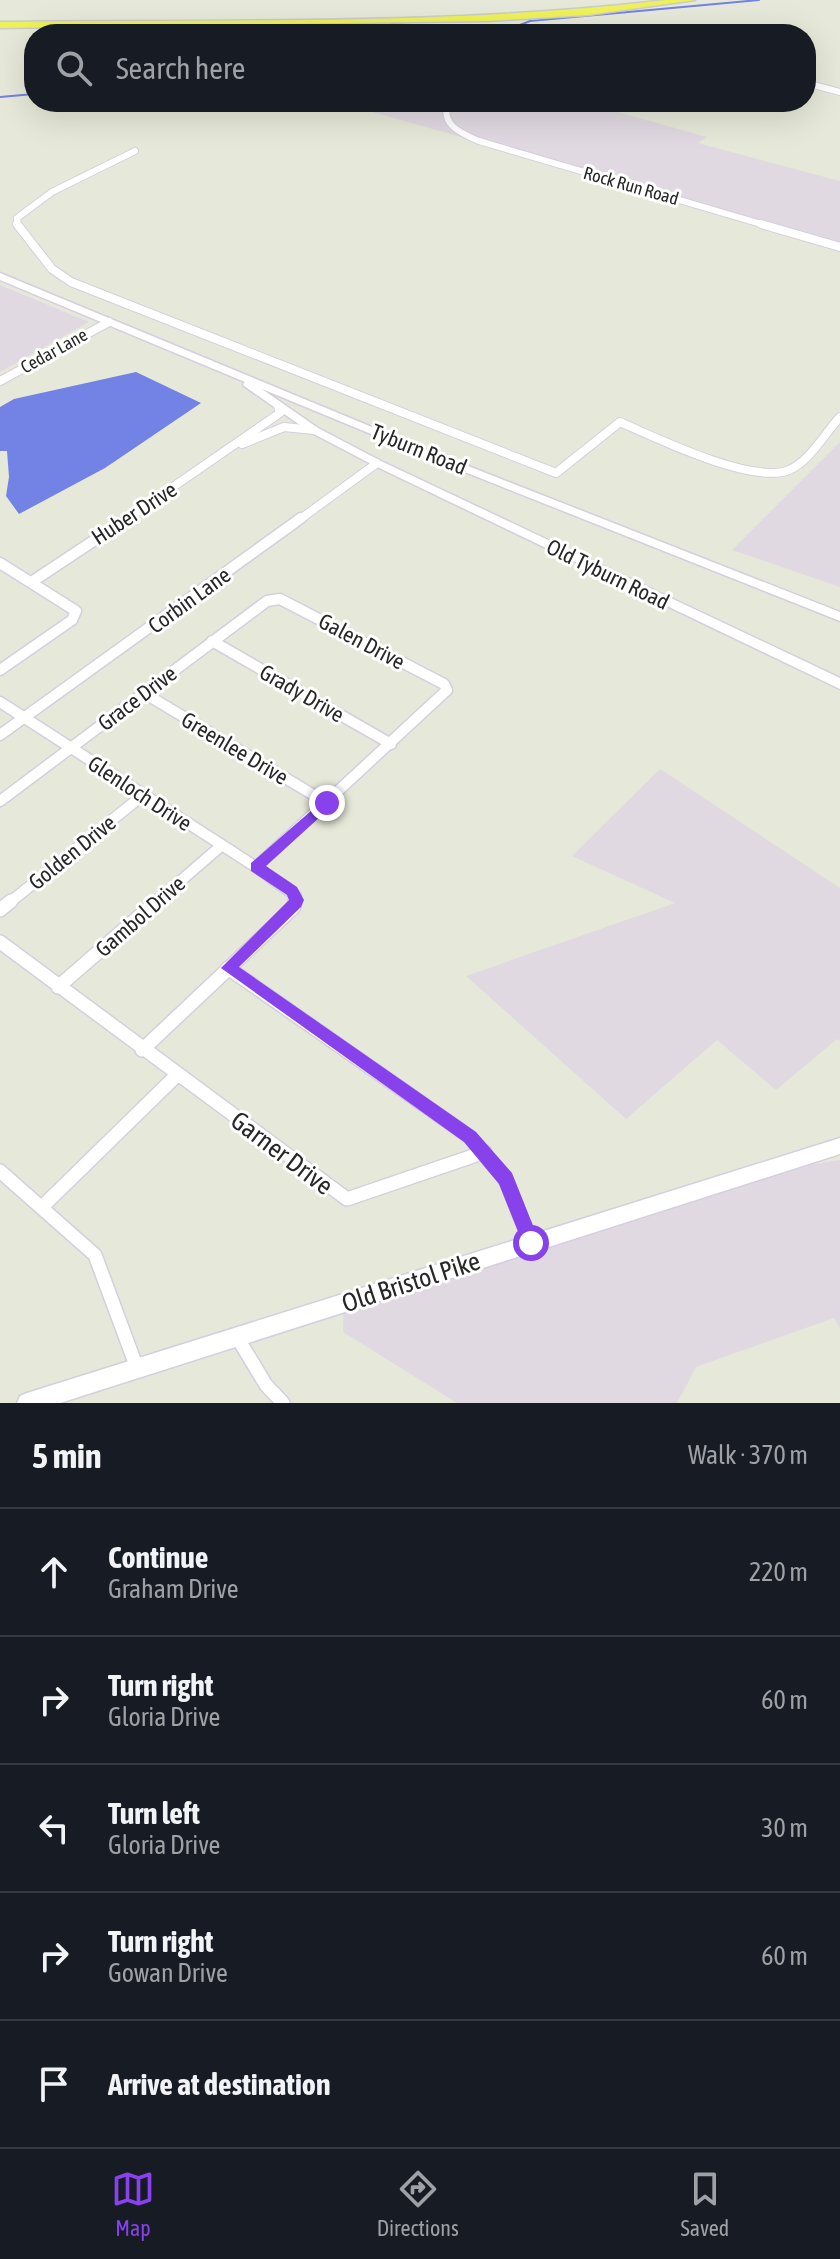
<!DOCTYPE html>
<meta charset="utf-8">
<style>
:root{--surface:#171b24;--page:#20242c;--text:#f1f3f6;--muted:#9ea1a6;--line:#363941;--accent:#8742ec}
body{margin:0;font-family:"Asap Condensed",sans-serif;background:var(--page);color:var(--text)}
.stop{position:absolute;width:24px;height:24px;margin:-18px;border:6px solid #8742ec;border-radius:50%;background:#fff}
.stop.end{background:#8742ec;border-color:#fff;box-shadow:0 2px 8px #0008}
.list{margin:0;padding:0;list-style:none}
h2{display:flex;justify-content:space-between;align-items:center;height:104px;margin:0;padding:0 32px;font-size:34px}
h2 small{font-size:26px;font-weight:400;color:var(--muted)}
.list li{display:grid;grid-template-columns:52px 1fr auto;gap:24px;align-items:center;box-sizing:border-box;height:128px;padding:0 32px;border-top:2px solid var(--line)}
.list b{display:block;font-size:30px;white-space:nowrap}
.list p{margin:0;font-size:26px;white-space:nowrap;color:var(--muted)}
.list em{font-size:26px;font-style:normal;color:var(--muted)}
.icon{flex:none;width:44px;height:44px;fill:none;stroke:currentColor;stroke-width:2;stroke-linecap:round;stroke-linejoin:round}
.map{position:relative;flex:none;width:840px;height:1403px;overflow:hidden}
.search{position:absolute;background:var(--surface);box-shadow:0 8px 32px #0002;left:24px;right:24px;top:24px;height:88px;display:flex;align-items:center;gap:20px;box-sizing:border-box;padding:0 28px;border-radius:32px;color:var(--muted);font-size:30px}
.sheet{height:744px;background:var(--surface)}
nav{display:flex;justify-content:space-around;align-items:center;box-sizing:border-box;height:112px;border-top:2px solid var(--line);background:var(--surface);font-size:22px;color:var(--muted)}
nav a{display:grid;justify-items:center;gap:4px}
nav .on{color:var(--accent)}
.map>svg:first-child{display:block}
.industrial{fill:#e0d9e1}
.water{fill:#7282e5}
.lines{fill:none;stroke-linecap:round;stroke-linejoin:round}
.stream{stroke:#7282e5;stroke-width:2}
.minor-far3-casing{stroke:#d5cedf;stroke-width:8}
.minor-far2-casing{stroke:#d5cedf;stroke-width:10}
.minor-far1-casing{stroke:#d5cedf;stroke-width:13}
.minor-casing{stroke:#d5cedf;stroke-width:16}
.secondary-casing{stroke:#d5cedf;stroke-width:3}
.motorway-casing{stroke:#cbcbcb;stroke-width:3}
.minor-far3{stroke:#fff;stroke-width:6}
.minor-far2{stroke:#fff;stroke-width:8}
.minor-far1{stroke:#fff;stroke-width:10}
.minor{stroke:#fff;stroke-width:13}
.secondary{fill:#fff;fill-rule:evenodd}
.motorway{fill:#eef25a;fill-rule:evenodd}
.route{fill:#8742ec}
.labels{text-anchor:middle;stroke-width:6;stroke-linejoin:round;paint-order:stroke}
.far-street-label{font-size:18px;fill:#272727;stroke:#fff}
.street-label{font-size:22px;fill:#272727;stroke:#fff}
.near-street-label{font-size:26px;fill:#272727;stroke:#fff}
</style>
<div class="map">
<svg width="840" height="1403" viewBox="0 0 840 1403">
<rect width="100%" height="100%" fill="#e6e9d9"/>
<path class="industrial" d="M337,102H582L707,137L698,143L840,181V244Z
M0,285L89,322L0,372Z
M840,442V587L732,550Z
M660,769L840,888V1041L837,1039L776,1090L717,1040L626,1119L466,976L675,903L572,856Z
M840,1160V1328L834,1318L696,1367L677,1403H457L343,1332L344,1297L697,1182Z"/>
<path class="water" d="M136,372L201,403L105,468L19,514L6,496L9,477L7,451H0V407L14,399Z"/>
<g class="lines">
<path class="stream" d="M206,34L239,29L381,28L392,24L445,27L520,25L530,21L759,0
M0,97L34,94"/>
<defs>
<path id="minor-far3" d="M806,83L840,92
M448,102C440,125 461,133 479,141L768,226
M18,226L17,218L52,192L135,151"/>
<path id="minor-far2" d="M17,224L52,269L71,282L556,473L620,422C656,438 753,485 789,470C810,461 825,433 840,417
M761,224L840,247
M0,381L109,322
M242,444L284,427L314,430
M125,520L280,413L278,406
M299,520L377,463"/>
<path id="minor-far1" d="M0,563L76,611L72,620L0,670
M33,581L128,518
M212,641L391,744
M144,693L327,803
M0,702L256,867L296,896L295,903
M0,735L301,518
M0,801L267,601L280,599L444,684L447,690L256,867
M9,903L143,795
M155,903L222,845"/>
<path id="minor" d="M0,910L11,901
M0,942L347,1199L485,1152
M228,968L470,1137L505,1179L531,1243
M58,987L157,901
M142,1050L294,907L295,901
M0,1171L95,1255L137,1368
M42,1207L177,1075
M237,1337L266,1385L283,1403"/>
<path id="secondary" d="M0,273L430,451L840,612V621L422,455L262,389L318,428L381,461L840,678V689L373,465L310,432L244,386L243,384L245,382L0,280Z
M840,1138V1154L60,1403H17L20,1396L27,1393Z"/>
<path id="motorway" d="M666,0H695L588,15L488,21L0,28V22C222,19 446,26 666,0Z"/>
</defs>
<use href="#minor-far3" class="minor-far3-casing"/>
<use href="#minor-far2" class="minor-far2-casing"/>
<use href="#minor-far1" class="minor-far1-casing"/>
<use href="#minor" class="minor-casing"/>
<use href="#secondary" class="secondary-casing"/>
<use href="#motorway" class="motorway-casing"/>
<use href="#minor-far3" class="minor-far3"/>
<use href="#minor-far2" class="minor-far2"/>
<use href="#minor-far1" class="minor-far1"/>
<use href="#minor" class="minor"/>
<use href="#secondary" class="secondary"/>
<use href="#motorway" class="motorway"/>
</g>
<path class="route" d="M327,797L332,799V806L266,866L297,887L304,900L301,907L239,967L476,1132L512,1173L540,1243L537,1249L531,1252L525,1249L499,1184L464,1142L221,968L289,900L287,895L251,871V863Z"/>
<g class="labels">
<g class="far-street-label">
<text transform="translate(631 186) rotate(16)" y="6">Rock Run Road</text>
<text transform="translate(54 351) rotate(-29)" y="6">Cedar Lane</text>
</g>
<g class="street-label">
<text transform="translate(419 449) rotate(22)" y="8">Tyburn Road</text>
<text transform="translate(134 513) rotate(-33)" y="8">Huber Drive</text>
<text transform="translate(608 574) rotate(26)" y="8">Old Tyburn Road</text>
<text transform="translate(189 600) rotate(-36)" y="8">Corbin Lane</text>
<text transform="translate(362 641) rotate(28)" y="8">Galen Drive</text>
<text transform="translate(302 693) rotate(30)" y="8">Grady Drive</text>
<text transform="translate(137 698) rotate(-37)" y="8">Grace Drive</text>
<text transform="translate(235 748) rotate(31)" y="8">Greenlee Drive</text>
<text transform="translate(140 793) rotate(33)" y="8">Glenloch Drive</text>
<text transform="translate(72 852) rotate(-39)" y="8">Golden Drive</text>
<text transform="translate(140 916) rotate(-41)" y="8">Gambol Drive</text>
</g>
<g class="near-street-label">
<text transform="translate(282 1153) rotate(37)" y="9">Garner Drive</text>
<text transform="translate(411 1282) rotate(-18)" y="9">Old Bristol Pike</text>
</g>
</g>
</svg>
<div class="stop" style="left:531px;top:1243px"></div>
<div class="stop end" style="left:327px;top:803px"></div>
<div class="search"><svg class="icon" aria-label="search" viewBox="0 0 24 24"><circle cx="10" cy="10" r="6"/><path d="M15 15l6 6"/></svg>Search here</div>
</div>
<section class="sheet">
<h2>5 min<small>Walk · 370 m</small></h2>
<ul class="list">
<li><svg class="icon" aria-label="ahead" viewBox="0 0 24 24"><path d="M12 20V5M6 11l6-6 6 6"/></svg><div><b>Continue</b><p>Graham Drive</p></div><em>220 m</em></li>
<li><svg class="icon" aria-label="right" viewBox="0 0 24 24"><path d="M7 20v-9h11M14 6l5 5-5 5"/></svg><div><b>Turn right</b><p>Gloria Drive</p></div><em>60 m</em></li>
<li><svg class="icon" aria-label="left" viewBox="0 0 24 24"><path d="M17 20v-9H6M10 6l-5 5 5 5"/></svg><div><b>Turn left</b><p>Gloria Drive</p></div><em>30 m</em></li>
<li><svg class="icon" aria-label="right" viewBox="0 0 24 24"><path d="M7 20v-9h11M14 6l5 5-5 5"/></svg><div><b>Turn right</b><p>Gowan Drive</p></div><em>60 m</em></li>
<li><svg class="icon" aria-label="arrive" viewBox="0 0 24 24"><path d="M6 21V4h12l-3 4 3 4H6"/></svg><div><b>Arrive at destination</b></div></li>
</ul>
</section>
<nav>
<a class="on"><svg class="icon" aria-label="map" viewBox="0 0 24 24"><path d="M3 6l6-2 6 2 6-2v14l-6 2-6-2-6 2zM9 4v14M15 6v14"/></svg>Map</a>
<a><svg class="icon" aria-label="directions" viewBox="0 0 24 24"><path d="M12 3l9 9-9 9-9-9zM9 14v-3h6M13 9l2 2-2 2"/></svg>Directions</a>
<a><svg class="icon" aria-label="saved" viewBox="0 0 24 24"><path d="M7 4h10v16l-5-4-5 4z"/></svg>Saved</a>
</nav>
